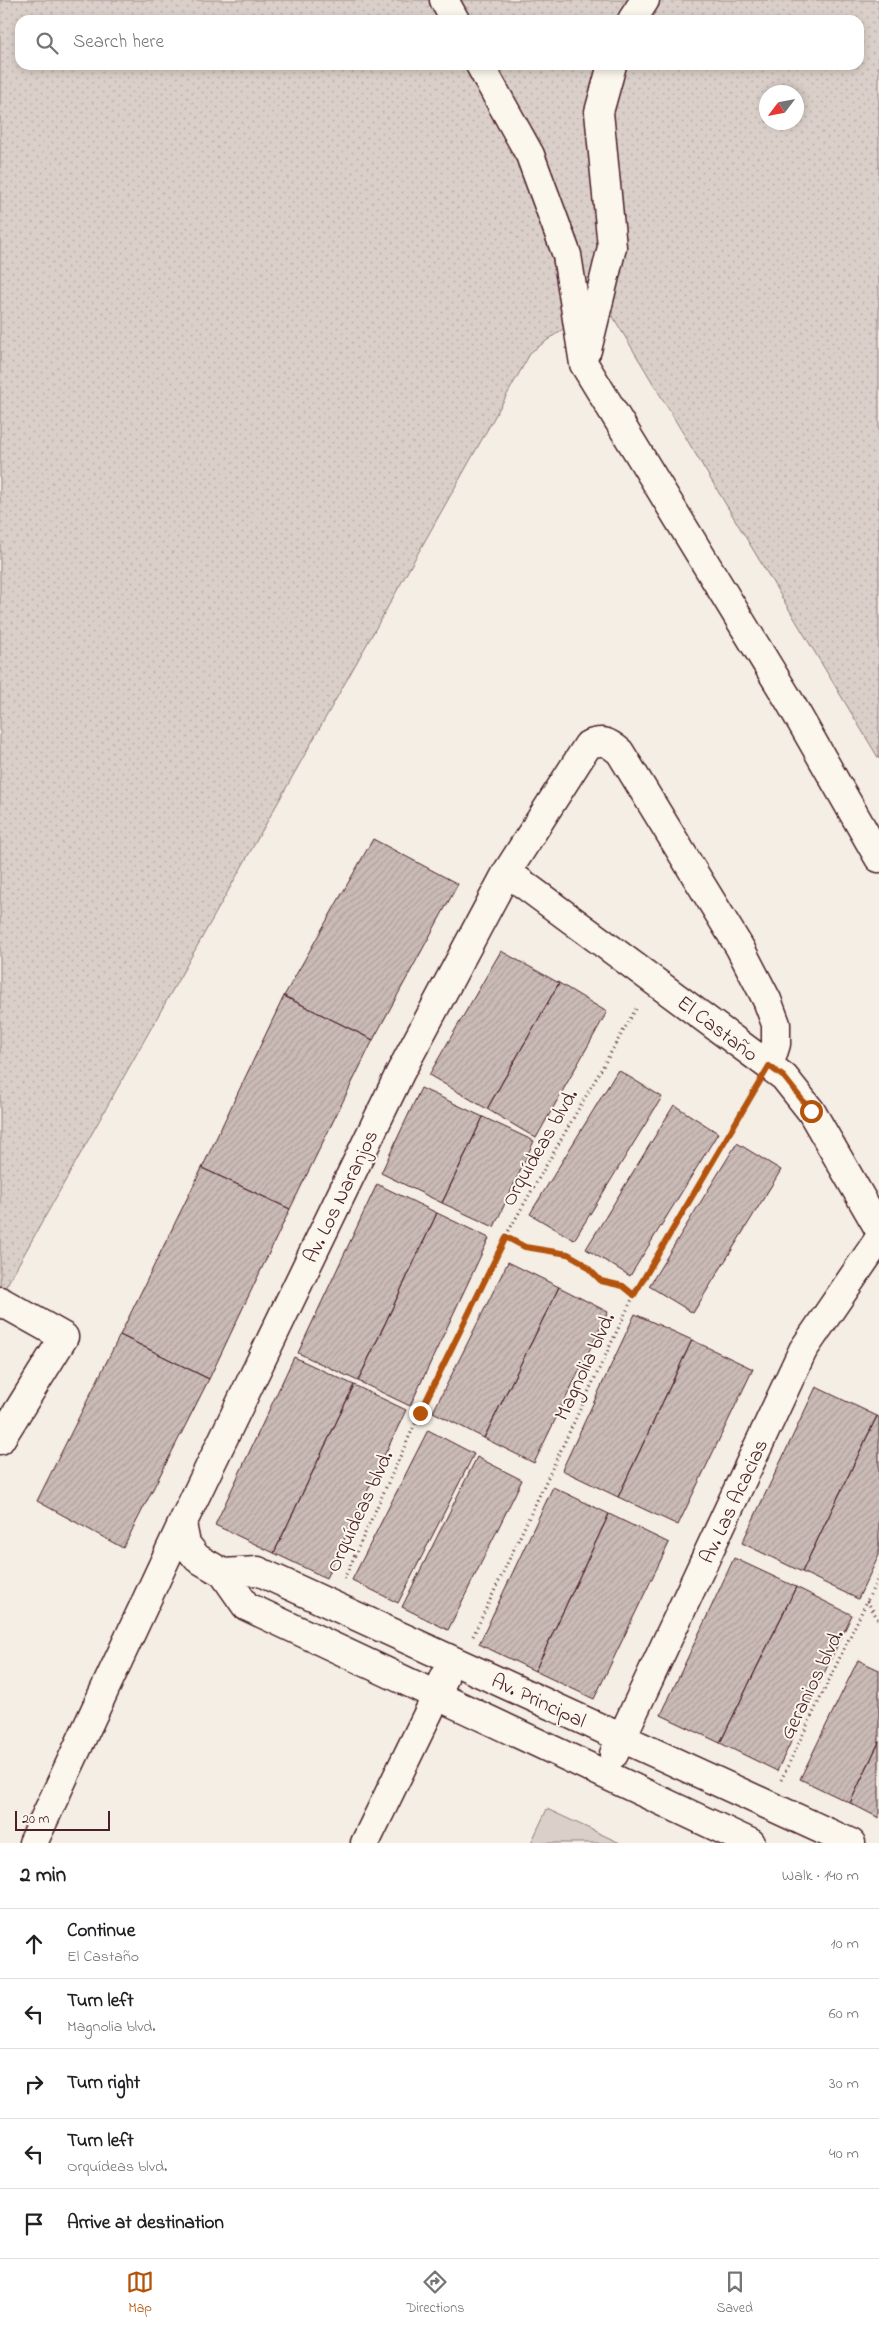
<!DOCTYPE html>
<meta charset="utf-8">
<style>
:root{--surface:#fff;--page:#f6f6f6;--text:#202124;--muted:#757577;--line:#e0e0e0;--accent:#b45309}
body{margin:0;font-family:"Indie Flower",sans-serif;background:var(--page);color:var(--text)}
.compass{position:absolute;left:759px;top:85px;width:45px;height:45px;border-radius:50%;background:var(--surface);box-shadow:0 2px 8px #0003;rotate:238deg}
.scale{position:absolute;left:15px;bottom:12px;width:95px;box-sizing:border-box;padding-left:5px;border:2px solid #4a1f2b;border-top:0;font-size:14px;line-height:18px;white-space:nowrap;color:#4a1f2b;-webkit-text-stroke:4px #fbf7ec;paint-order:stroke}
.stop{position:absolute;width:15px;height:15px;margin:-11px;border:4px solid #b45309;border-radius:50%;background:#fff}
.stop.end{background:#b45309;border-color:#fff;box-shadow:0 1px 5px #0008}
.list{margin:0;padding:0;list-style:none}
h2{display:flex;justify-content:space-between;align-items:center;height:65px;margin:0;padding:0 20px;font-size:21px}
h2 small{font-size:16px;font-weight:400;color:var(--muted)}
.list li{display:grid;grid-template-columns:32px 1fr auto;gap:15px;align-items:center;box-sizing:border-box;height:70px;padding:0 20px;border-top:1px solid var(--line)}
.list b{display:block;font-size:19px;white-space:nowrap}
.list p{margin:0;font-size:16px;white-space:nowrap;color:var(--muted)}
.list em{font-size:16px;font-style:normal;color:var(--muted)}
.icon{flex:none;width:28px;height:28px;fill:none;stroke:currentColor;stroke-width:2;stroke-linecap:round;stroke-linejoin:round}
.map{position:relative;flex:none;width:879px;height:1843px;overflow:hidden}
.search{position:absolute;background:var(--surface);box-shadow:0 2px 8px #0003;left:15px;right:15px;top:15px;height:55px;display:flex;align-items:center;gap:12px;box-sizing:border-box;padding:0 18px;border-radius:15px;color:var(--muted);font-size:19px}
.sheet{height:415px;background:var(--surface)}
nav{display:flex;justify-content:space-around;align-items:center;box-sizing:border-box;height:70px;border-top:1px solid var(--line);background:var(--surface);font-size:14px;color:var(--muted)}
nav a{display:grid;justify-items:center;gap:2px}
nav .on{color:var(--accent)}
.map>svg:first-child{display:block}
.grass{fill:url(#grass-dots);stroke:#92787a;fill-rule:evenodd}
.green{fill:#dbd0c9;stroke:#92787a}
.building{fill:url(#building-hatch);stroke:#4a1f2b}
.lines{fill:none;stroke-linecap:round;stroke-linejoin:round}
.minor-casing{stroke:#4a1f2b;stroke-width:31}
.path{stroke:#4a1f2b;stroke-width:3;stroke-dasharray:1 4;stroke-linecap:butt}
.minor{stroke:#fbf7ec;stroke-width:28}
.route{stroke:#b45309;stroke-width:6}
.labels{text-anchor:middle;stroke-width:4;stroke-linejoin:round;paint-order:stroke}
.street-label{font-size:21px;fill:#4a1f2b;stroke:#fbf7ec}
</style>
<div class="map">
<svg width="879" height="1843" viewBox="0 0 879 1843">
<defs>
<pattern id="grass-dots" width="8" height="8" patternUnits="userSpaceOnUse" patternTransform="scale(1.25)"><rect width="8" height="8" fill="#dbd0c9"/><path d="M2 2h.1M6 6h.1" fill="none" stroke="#bdb2ad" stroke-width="1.8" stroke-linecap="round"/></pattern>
<pattern id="building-hatch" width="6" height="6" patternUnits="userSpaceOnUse" patternTransform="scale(1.25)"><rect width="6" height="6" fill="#cabbb6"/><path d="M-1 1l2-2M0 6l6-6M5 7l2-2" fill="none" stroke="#afa09d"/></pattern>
</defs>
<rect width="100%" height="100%" fill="#f4eee4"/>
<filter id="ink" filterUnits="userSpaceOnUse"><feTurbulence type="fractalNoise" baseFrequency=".02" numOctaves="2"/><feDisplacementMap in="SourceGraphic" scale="10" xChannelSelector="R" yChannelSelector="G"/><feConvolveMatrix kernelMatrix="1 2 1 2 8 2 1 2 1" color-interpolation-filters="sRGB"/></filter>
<g filter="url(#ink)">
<path class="grass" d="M0,0H879V759L603,300L531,352L0,1297ZM20,20H859V65H20ZM766,92H796V122H766Z"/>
<path class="green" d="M547,1809L620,1843H531Z"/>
<path class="building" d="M373,839L458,884L373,1040L284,996Z
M501,951L559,983L487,1109L429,1075Z
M559,983L607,1012L536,1138L487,1109Z
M284,996L373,1040L290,1209L202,1168Z
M618,1070L662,1097L574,1240L530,1214Z
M421,1088L483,1117L442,1203L381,1173Z
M674,1105L718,1133L630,1276L586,1249Z
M483,1117L534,1141L494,1227L442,1203Z
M737,1143L781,1170L693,1313L649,1286Z
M202,1168L290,1209L209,1379L120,1335Z
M377,1184L437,1213L358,1381L298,1353Z
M437,1213L489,1238L410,1406L358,1381Z
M508,1262L559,1287L484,1438L433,1412Z
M559,1287L608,1312L534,1463L484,1438Z
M635,1314L692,1340L618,1497L562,1470Z
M120,1335L209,1379L123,1548L37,1501Z
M692,1340L753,1369L678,1525L618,1497Z
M294,1357L354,1385L274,1553L215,1525Z
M354,1385L406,1410L326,1578L274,1553Z
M816,1387L877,1416L802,1572L742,1543Z
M877,1416L879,1417V1555L858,1599L802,1572Z
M428,1430L474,1454L398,1603L352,1580Z
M477,1457L522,1480L448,1630L402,1607Z
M553,1487L609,1514L535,1671L479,1644Z
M609,1514L669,1543L594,1699L535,1671Z
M734,1558L796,1587L720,1743L661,1715Z
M796,1587L852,1615L777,1771L720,1743Z
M858,1660L879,1670V1742L850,1803L800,1779Z
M879,1742V1818L850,1803Z"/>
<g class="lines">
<defs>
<path id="minor" d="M444,0L455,20
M632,20L645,0
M480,65L530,155L567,255L584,364L790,702L879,858
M587,350L612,247L599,112L612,65
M507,872L784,1077L811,1111L879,1229
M0,1301L64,1337L0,1440
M182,1524L186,1544L197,1558L223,1573L246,1606L751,1843
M223,1573L258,1571L851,1843
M614,1754L803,1350L879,1239
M33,1843L182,1524L400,1073L507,872L588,745C603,739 608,742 620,752L740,948L767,1000L776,1024V1044L769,1066
M365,1843L437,1695L444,1678"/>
</defs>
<use href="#minor" class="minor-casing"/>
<path class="path" d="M506,1237L525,1247L568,1254L582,1262L601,1281L623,1286L634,1295
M344,1579L420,1413L508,1232L637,1007
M867,1601L879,1621
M473,1636L634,1295L754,1091
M781,1780L879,1576"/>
<use href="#minor" class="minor"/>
</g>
</g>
<g class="lines" filter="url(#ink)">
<path class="route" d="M420,1413L506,1237L525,1247L568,1254L582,1262L601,1281L623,1286L634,1295L769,1066L784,1077L811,1111"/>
</g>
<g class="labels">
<g class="street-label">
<text transform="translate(718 1028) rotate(37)" y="7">El Castaño</text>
<text transform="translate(539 1147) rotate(-60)" y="7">Orquídeas blvd.</text>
<text transform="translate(340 1196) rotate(-64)" y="7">Av. Los Naranjos</text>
<text transform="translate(584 1366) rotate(-65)" y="7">Magnolia blvd.</text>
<text transform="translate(733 1501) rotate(-65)" y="7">Av. Las Acacias</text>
<text transform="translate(359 1511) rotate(-65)" y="7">Orquídeas blvd.</text>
<text transform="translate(811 1684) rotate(-64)" y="7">Geranios blvd.</text>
<text transform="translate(539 1700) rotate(25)" y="7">Av. Principal</text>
</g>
</g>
</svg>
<svg class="compass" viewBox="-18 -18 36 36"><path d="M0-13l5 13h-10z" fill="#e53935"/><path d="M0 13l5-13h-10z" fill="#757577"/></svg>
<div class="scale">20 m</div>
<div class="stop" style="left:811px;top:1111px"></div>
<div class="stop end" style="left:420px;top:1413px"></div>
<div class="search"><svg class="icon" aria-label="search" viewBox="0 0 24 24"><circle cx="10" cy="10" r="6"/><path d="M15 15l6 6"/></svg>Search here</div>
</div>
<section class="sheet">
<h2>2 min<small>Walk · 140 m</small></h2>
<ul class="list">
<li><svg class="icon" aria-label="ahead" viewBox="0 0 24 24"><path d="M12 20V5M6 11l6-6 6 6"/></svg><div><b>Continue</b><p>El Castaño</p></div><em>10 m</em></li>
<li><svg class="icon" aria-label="left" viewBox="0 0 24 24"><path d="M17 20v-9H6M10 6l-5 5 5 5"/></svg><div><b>Turn left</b><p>Magnolia blvd.</p></div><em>60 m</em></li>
<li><svg class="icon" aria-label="right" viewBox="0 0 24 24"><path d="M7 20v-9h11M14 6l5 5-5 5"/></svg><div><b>Turn right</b></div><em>30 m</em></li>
<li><svg class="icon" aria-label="left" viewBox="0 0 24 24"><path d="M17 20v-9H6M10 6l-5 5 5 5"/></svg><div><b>Turn left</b><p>Orquídeas blvd.</p></div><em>40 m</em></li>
<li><svg class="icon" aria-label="arrive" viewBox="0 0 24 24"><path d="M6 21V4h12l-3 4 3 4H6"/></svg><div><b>Arrive at destination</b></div></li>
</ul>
</section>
<nav>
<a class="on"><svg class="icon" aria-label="map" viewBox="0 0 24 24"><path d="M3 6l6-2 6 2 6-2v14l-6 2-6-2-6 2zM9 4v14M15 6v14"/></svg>Map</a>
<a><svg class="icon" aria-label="directions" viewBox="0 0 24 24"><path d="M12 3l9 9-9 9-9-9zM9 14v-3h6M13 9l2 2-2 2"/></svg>Directions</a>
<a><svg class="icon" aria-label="saved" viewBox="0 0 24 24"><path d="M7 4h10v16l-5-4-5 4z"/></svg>Saved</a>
</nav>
